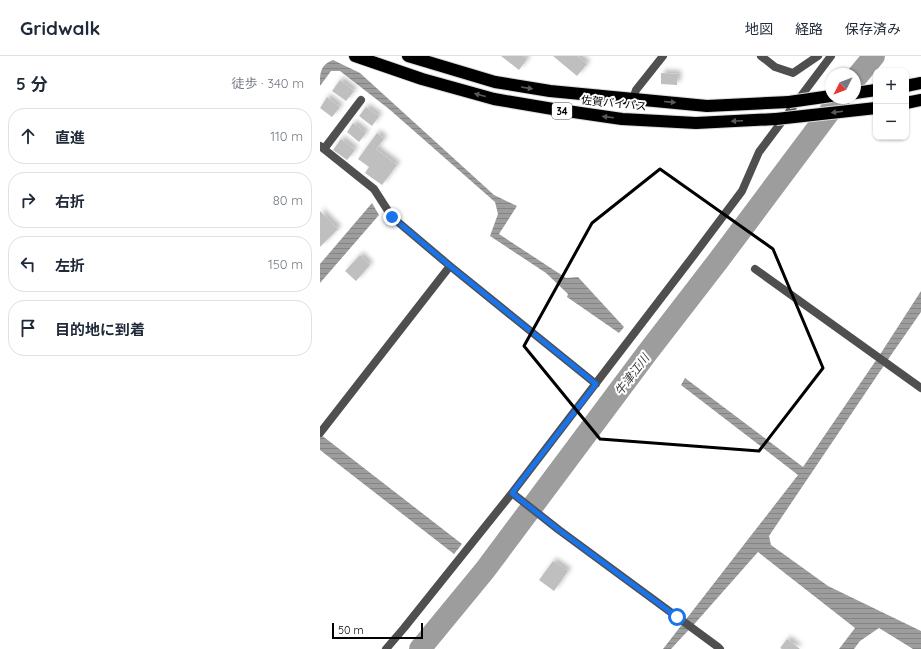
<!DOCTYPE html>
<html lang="ja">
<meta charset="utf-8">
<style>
:root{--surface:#fff;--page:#f2f2f3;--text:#1f2937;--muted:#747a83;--line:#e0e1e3}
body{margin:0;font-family:Quicksand,"Noto Sans JP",sans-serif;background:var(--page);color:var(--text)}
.controls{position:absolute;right:12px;top:12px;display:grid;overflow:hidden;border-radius:8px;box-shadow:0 1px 3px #0004}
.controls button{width:36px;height:36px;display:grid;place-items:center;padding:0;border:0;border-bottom:1px solid var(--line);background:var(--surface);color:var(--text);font:20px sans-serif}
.compass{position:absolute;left:505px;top:12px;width:36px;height:36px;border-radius:50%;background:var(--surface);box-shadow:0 1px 3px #0004;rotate:228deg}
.scale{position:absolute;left:12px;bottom:10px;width:91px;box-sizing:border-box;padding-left:4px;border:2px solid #000;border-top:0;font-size:11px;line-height:14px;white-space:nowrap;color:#000;-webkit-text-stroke:3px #fff;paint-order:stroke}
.stop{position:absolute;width:12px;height:12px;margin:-9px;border:3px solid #1a73e8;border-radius:50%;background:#fff}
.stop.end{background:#1a73e8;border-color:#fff;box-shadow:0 1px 4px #0008}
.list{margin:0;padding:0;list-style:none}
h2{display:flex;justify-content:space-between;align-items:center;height:52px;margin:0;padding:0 16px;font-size:17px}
h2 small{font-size:13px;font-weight:400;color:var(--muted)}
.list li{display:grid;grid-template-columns:26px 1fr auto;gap:12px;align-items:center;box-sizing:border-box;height:56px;margin:0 8px 8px;padding:0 8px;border:1px solid var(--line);border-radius:16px}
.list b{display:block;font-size:15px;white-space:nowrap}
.list em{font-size:13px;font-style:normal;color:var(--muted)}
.icon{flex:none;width:22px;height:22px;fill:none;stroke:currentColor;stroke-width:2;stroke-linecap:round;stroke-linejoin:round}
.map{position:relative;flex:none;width:601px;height:593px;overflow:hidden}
header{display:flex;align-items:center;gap:24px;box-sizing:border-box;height:56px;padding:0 20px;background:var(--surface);border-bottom:1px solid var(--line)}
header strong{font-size:19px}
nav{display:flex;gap:22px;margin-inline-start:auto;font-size:14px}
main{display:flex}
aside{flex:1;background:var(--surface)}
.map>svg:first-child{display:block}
.water{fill:url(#water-rules)}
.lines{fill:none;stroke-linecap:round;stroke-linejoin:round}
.river{stroke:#9d9d9d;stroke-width:22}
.building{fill:#bfbfbf;filter:url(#shadow)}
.highway-casing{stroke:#dbdbdb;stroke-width:14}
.street{stroke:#4f4f4f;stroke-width:8}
.highway{stroke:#000;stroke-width:12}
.highway-bridge-casing{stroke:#dbdbdb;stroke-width:14;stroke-linecap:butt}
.highway-bridge{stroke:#000;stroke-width:12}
.oneway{fill:#595959}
.route{stroke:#1a73e8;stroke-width:5}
.marked{fill:none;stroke:#000;stroke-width:3;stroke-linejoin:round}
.labels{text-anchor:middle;stroke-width:4;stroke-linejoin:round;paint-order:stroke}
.shield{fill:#fff;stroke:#4c4c4c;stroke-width:1}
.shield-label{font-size:10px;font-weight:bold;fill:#000}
.street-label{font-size:11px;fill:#000;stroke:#fff}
.water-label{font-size:12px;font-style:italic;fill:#3e3e3e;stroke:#fff}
</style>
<header>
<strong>Gridwalk</strong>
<nav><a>地図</a><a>経路</a><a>保存済み</a></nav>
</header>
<main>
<aside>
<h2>5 分<small>徒歩 · 340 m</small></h2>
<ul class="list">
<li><svg class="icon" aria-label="ahead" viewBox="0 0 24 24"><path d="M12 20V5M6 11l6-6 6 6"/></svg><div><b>直進</b></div><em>110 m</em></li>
<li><svg class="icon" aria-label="right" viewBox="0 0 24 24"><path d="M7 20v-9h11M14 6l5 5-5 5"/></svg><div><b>右折</b></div><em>80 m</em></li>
<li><svg class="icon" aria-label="left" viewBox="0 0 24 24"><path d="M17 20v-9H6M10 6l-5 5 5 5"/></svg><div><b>左折</b></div><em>150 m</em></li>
<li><svg class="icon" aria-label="arrive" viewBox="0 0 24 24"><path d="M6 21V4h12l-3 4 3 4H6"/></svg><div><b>目的地に到着</b></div></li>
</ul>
</aside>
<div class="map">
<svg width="601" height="593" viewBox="0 0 601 593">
<defs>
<pattern id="water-rules" width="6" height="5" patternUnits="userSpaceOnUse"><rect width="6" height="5" fill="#9d9d9d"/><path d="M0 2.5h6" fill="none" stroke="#858585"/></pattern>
<filter id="shadow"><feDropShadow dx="3.5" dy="-3.5" stdDeviation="2" flood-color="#0004"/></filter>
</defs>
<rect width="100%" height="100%" fill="#fff"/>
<path class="water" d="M13,4L40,17L174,139L197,150L179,178L246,222L258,221L304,271L299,277L247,241L248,238L226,217L170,180L178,158L175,146L69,53L20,15H11L0,30C0,17 0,9 13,4Z
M52,147L59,159L0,227V208Z
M601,235V256L569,302L449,480L451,489L508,530L601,575V593H593L559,572L540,585L534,593H519L535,572L438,496L377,565L351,593H343L478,419L361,329L365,322L483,411L561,297Z
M0,378L142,488L134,498L0,394Z"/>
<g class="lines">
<path class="river" d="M535,23L554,0
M100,593L165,514L327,297L398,205L520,42"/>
</g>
<path class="building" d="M181,0H203L207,3L199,14Z
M233,0H257L267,8L257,20Z
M341,17L358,18L357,29L341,28Z
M20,24L34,35L26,45L12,35Z
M7,41L20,51L12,61L0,52Z
M46,51L59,60L52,70L39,60Z
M33,67L46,77L39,86L27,76Z
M57,77L64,83L56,93L77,109L62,129L45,117L49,111L38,103Z
M21,83L35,94L27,104L13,94Z
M0,155L18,173L0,191Z
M40,199L50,209L36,225L25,215Z
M233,505L248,515L234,535L219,524Z
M467,583L480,593H462L460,592Z"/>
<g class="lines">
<defs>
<path id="highway" d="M35,0L102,23L174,43L233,53L302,63L376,67L456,63
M88,0L175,26L230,35L387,50L469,46
M586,30L601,27
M535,37L556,34
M586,47L601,44"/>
</defs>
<use href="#highway" class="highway-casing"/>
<path class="street" d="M441,0L455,11L473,17L498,0
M313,43L316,34L343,0
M0,90L54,133L72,161L130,210L276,328
M4,93L41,44
M435,213L601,332
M0,377L130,210
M192,437L239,474L398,591L400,593
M66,593L84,572L192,437L374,199L422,135L439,96L511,0"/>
<use href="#highway" class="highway"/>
<defs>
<path id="highway-bridge" d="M469,46L511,40
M456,63L556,52"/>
</defs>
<use href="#highway-bridge" class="highway-bridge-casing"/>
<use href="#highway-bridge" class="highway-bridge"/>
</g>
<defs><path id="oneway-solid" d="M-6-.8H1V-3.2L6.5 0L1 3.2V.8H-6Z"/></defs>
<g class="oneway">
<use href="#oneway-solid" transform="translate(207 32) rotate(9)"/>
<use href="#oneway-solid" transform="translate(160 39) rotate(-165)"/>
<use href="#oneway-solid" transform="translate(350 46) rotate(5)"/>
<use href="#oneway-solid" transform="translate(517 56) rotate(173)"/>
<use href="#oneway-solid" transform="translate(288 61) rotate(-173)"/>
<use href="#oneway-solid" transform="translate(417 65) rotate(177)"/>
</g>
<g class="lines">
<path class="route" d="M72,161L130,210L276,328L192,437L239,474L357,561"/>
</g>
<path class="marked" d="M340,113L453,193L503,312L439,395L280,383L204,290L272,167Z"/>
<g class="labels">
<rect class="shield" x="232" y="47" width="20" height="16" rx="3"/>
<g class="shield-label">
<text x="242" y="59">34</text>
</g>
<g class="street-label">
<text transform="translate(294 47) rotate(6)" y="4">佐賀バイパス</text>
</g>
<g class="water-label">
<text transform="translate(312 319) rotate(-53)" y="4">牛津江川</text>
</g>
</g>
</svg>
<div class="controls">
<button>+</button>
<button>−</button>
</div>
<svg class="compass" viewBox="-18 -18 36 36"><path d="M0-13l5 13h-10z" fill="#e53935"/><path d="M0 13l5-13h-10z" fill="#747a83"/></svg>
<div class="scale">50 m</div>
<div class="stop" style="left:357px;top:561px"></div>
<div class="stop end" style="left:72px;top:161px"></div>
</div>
</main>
